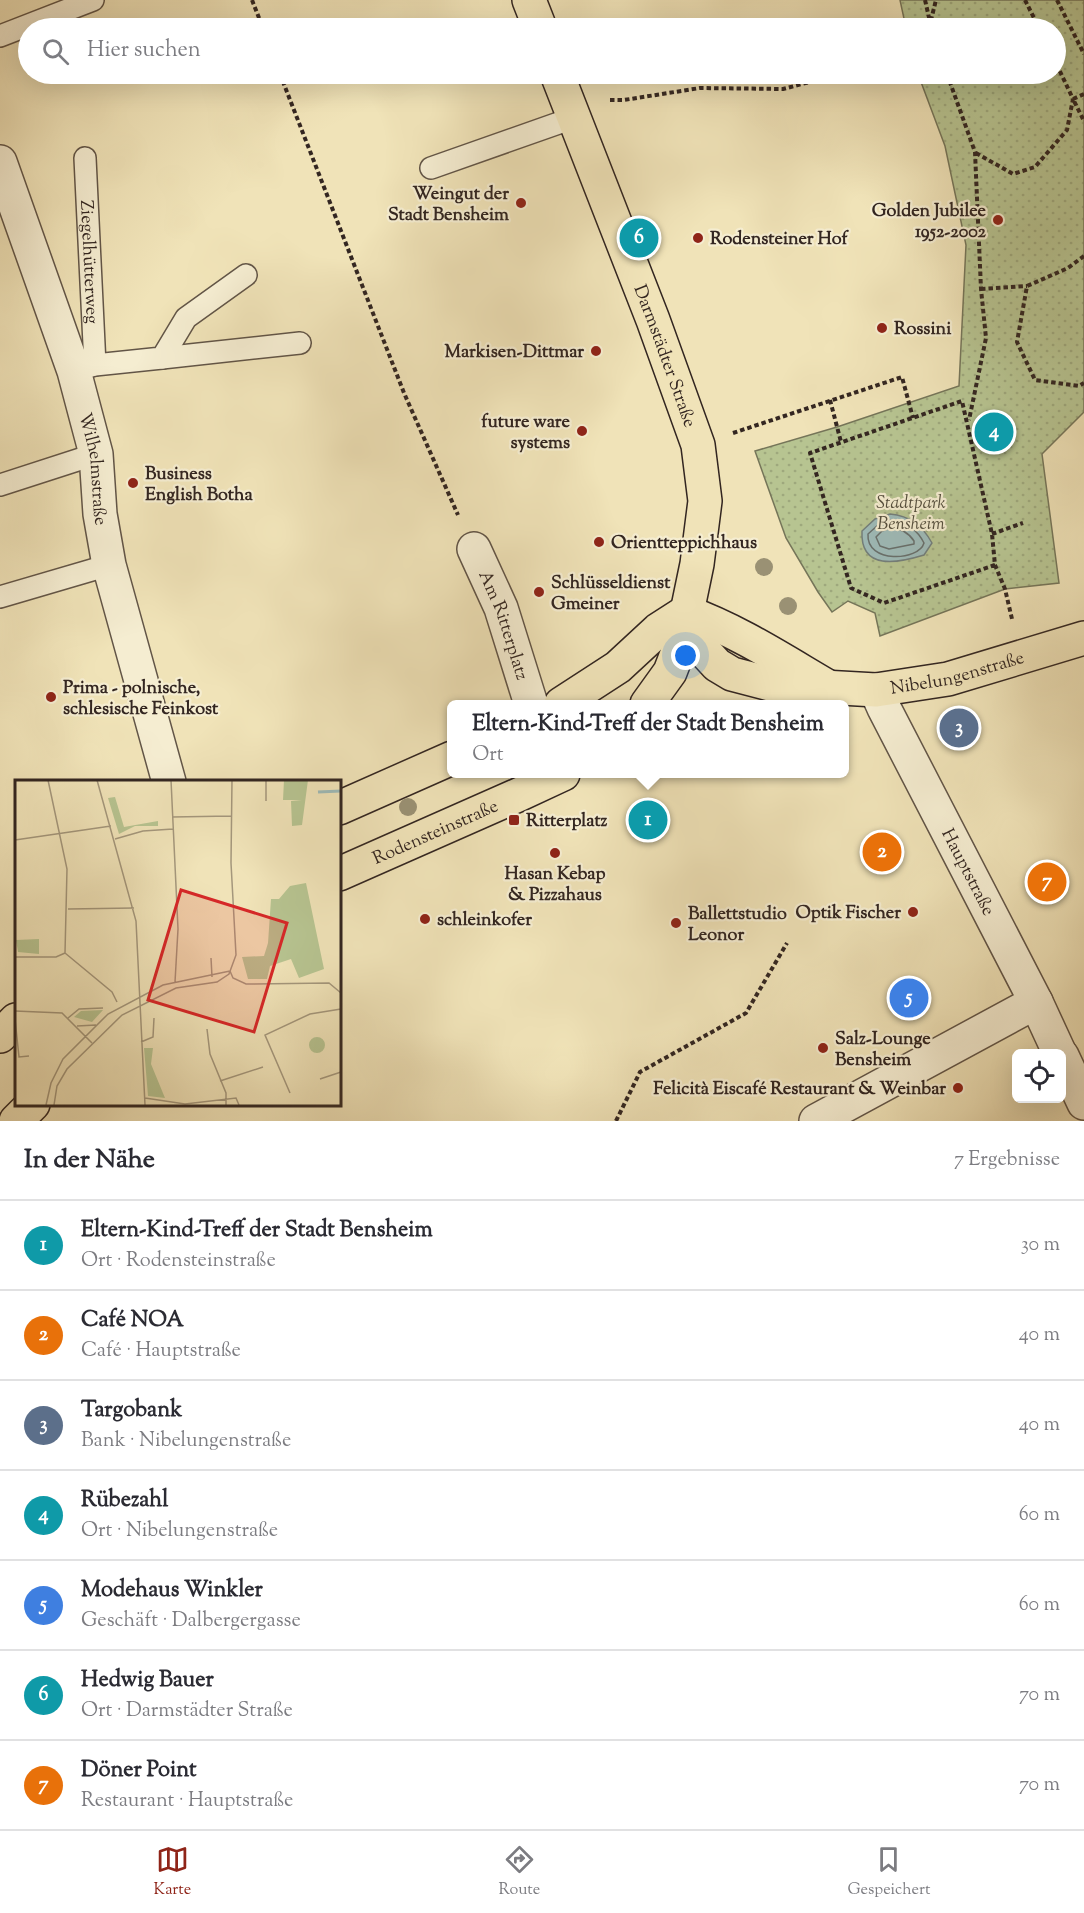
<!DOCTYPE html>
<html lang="de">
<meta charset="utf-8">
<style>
:root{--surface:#fff;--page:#f2f2f3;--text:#2b2b33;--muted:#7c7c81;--line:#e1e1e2;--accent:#8f2418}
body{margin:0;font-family:"Sorts Mill Goudy",serif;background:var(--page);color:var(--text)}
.controls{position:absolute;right:18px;bottom:18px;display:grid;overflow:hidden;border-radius:9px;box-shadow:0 6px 24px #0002}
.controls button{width:54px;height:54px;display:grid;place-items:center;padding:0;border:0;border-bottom:2px solid var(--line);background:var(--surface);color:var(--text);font:30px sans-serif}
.you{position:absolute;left:686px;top:656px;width:21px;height:21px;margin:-15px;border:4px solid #fff;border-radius:50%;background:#1a73e8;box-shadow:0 0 0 9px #1a73e833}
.badge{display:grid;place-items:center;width:39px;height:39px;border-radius:50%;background:var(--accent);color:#fff;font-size:20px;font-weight:700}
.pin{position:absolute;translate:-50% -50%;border:3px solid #fff;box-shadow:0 2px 6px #0006}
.popup{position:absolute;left:447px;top:700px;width:402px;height:78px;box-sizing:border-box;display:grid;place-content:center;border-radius:9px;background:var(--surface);filter:drop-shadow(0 2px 4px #0005);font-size:20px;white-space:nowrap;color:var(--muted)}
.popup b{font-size:22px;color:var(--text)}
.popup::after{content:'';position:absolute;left:50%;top:100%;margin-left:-12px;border:12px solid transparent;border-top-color:var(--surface)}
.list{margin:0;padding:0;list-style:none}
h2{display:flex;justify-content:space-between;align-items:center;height:78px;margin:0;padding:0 24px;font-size:26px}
h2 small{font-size:20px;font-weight:400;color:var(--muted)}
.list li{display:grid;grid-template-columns:39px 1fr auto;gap:18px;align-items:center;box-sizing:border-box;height:90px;padding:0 24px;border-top:2px solid var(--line)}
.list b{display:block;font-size:22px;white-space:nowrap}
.list p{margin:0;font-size:20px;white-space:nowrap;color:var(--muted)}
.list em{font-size:20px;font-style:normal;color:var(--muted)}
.icon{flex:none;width:33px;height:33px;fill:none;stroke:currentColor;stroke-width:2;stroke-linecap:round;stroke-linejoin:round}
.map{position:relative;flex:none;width:1084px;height:1121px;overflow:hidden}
.search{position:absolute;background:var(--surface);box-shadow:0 6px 24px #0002;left:18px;right:18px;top:18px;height:66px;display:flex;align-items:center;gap:15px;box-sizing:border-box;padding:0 21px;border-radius:33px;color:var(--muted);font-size:22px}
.sheet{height:708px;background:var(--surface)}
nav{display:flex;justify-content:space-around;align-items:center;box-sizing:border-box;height:84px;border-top:2px solid var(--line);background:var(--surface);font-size:16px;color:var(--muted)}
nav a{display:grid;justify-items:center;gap:3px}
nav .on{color:var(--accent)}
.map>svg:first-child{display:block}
.park{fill:url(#park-dots);stroke:#757559;stroke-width:1.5}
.water{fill:#9ebbb9;stroke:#737f7c;stroke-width:1.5}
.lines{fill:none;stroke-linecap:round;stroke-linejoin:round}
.shore{stroke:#68706d;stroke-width:1.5}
.lane-casing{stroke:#625547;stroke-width:24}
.street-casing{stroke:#625547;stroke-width:36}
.primary-casing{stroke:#332621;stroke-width:36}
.path{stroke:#332621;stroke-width:4;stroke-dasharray:4.5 3;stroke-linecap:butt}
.lane{stroke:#f5edd1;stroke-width:21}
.street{stroke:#f5edd1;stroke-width:33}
.primary{stroke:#f0e3b8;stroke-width:33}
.tree{fill:#9a9174}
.poi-dot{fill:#8f2418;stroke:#f5edd1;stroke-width:2}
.labels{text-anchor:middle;stroke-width:4.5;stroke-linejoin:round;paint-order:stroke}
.poi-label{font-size:18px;font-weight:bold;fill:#332621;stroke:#f5edd1;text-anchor:start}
.street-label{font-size:18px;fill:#332621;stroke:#f5edd1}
.park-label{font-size:18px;font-style:italic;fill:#544e3d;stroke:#f5edd1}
.inset-river{fill:none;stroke:#9ebbb9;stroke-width:3}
.inset-road{fill:none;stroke:#a4977c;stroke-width:1.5}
.view{fill:#d62828;fill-opacity:0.15;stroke:#d62828;stroke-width:3}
.inset-edge{fill:none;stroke:#332621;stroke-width:3}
</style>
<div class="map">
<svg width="1084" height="1121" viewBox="0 0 1084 1121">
<defs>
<pattern id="park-dots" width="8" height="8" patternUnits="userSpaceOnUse" patternTransform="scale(1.5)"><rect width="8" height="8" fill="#b7c491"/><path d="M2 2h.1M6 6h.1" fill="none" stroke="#9ea87d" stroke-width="1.8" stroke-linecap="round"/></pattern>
</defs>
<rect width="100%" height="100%" fill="#f0e3b8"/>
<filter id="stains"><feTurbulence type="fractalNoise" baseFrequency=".00333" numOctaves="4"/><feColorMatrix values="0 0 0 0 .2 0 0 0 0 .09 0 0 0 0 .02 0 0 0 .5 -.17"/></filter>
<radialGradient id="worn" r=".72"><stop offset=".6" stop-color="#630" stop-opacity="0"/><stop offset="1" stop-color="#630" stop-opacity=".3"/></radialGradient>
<path class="park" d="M900,0H1084V412L1042,454L1059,583L1005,589L880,636L875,613L848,601L832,612L818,592L786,538L755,451L837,427L959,386L966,245L945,146L918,74H1056V28H906Z"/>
<path class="water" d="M890,514C910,516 922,525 932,543L924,555C898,563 860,571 862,531L875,519Z"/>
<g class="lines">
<path class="shore" d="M891,520C906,522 917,529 924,543C919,561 866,564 868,534L878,525Z
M891,528C900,528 909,533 914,541V544L889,549L880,546L876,537L882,531Z"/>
<defs>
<g id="lane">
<path d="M0,36L93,0"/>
<path id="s1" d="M85,158L95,365"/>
<path d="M431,168L573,118"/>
<path d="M162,358L300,343"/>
<path d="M74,371L95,365L162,358L186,318L246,275"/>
<path d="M0,485L96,454"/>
<path d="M0,597L109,565"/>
</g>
<g id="street">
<path id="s2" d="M0,162L74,371L96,454L100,514L109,565L169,782"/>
<path id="s3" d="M474,549L501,608L531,704"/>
<path id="s4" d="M876,690L884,708L1036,1002L1060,1054"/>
<path d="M1062,1056L1084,1103"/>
<path d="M816,1121L1036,1002"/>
</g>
<g id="primary">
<path d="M529,0L540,28"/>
<path id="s5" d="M557,74L653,320L698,445L705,501L697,564L680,646L670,672L647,704"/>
<path id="s6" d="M686,612L705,652L717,665L732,674L770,684L876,690L948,679L1084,638"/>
<path d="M686,612C736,630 779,658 825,685"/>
<path d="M561,704L618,667L658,630L686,612"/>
<path d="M339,808L452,758"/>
<path id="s7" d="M339,874L518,795L563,774"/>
<path d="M0,1036L16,1020"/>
<path d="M16,1121L33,1104"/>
</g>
</defs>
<use href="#lane" class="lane-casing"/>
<use href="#street" class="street-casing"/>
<use href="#primary" class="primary-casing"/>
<path class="path" d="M252,0L263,28
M925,0L930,22
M1025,0L1039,28
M1057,0L1084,54
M929,28L936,0
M280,74L404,393L458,515
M947,74L975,152L981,289L986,338L969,420
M1084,94L1073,99L1084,121
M610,100H624L700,88L783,89L840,74
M976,153L1013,174L1035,167L1067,130L1073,99L1056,63
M1084,256L1068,268L1027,286L1017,342L1035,380L1079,386L1084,383
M981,289L1027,286
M830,400L841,442
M733,433L902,377L913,418
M992,534L1023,523
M995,565L884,603L851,588L810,453L962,401L992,534L995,565L1005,589L1012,619
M616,1121L640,1072L746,1013L787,943"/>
<use href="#lane" class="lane"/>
<use href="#street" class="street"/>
<use href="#primary" class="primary"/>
</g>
<g class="tree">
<circle cx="764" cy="567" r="9"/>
<circle cx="788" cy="606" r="9"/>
<circle cx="408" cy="807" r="9"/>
</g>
<g class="poi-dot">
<circle cx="521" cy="203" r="6"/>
<circle cx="998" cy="220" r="6"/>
<circle cx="698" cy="238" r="6"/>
<circle cx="882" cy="328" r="6"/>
<circle cx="596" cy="351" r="6"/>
<circle cx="582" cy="431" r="6"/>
<circle cx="133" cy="483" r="6"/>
<circle cx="599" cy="542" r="6"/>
<circle cx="539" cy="592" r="6"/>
<circle cx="51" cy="697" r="6"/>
<rect x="508" y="814" width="12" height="12" rx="3"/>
<circle cx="555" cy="853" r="6"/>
<circle cx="913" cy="912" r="6"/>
<circle cx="425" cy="919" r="6"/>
<circle cx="676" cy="923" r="6"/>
<circle cx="823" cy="1048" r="6"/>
<circle cx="958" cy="1088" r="6"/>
</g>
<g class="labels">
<g class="poi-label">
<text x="509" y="199" text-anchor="end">Weingut der<tspan x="509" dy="21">Stadt Bensheim</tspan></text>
<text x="986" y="216" text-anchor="end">Golden Jubilee<tspan x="986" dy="21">1952-2002</tspan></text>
<text x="710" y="244">Rodensteiner Hof</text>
<text x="894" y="334">Rossini</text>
<text x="584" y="357" text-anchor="end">Markisen-Dittmar</text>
<text x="570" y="427" text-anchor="end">future ware<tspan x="570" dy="21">systems</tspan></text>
<text x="145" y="479">Business<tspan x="145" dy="21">English Botha</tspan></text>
<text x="611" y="548">Orientteppichhaus</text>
<text x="551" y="588">Schlüsseldienst<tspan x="551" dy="21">Gmeiner</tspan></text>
<text x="63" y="693">Prima - polnische,<tspan x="63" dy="21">schlesische Feinkost</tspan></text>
<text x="526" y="826">Ritterplatz</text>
<text x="555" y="879" text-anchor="middle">Hasan Kebap<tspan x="555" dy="21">&amp; Pizzahaus</tspan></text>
<text x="901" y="918" text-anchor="end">Optik Fischer</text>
<text x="688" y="919">Ballettstudio<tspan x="688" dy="21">Leonor</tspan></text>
<text x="437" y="925">schleinkofer</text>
<text x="835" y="1044">Salz-Lounge<tspan x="835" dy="21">Bensheim</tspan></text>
<text x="946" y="1094" text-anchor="end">Felicità Eiscafé Restaurant &amp; Weinbar</text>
</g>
<g class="street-label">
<text dy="6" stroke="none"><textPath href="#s1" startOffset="104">Ziegelhütterweg</textPath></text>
<text dy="6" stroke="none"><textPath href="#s5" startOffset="302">Darmstädter Straße</textPath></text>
<text dy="6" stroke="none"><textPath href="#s2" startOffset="322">Wilhelmstraße</textPath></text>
<text dy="6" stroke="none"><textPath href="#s3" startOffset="82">Am Ritterplatz</textPath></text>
<text dy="6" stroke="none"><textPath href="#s6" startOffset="308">Nibelungenstraße</textPath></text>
<text dy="6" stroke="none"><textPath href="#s7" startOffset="105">Rodensteinstraße</textPath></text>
<text dy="6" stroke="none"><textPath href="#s4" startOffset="204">Hauptstraße</textPath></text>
</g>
<g class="park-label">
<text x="911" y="508">Stadtpark<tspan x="911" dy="21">Bensheim</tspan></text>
</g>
</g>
<g transform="translate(15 780)">
<rect width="326" height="326" fill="#f0e3b8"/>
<path d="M269,0H293L287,45L277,46L276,21L287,20H268ZM100,17L109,47L143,41V46H120L104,54L93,18Z" fill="#b7c491"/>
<path d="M88,230L77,242L59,237L66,231Z" fill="#b7c491"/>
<path d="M291,103L309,189L284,198L276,179L255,186L252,199H233L227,177L249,176L253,163L256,119H264L275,106ZM129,268H138L136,284L150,318L133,316Z" fill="#b7c491"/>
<path d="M24,159V174L3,172L1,160ZM294 265a8 8 0 1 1 16 0a8 8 0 1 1-16 0Z" fill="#b7c491"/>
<path class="inset-river" d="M303,12L326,11"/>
<path class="inset-road" d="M33,0L52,89L50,173M82,0L121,141L130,325M156,0L163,149L160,202M251,0V21M157,37L216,36M100,59L128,51L158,49M0,60L96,46M53,129L119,128M50,173L97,212L102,222M0,177H41L50,173M196,178L197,197M215,191L218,198L231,204L314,203L326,213M0,231L47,233L77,263M53,238L64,229L88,228M0,239L4,277L14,276M62,246L81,245M192,249L195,274L211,313V325M126,262L138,257L139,238M305,299L326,292M205,301L248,287M275,313L250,255L295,234L326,229M130,318L170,324L221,318L224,325M31,325L36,303L48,279L93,234L148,205L215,191M39,325L42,306L52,289L107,235L161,208L202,202L214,194L221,175L216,83L217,0"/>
<path class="view" d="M166,110L272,143L239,252L133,220Z"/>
<rect width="326" height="326" class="inset-edge"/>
</g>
<rect width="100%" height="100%" filter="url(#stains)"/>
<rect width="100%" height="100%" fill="url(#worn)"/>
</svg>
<div class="controls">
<button><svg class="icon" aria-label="locate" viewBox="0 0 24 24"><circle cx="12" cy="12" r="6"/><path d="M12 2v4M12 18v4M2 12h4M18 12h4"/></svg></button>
</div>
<div class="you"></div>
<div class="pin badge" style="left:648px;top:820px;background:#0f9aa8">1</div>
<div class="popup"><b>Eltern-Kind-Treff der Stadt Bensheim</b>Ort</div>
<div class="pin badge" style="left:882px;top:852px;background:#e8710a">2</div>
<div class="pin badge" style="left:959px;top:728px;background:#5c6f8a">3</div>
<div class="pin badge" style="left:994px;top:432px;background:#0f9aa8">4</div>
<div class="pin badge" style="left:909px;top:998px;background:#3f7fe0">5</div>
<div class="pin badge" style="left:639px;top:238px;background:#0f9aa8">6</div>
<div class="pin badge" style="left:1047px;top:882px;background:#e8710a">7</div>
<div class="search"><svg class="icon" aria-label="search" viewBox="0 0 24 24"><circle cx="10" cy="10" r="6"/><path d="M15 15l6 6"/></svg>Hier suchen</div>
</div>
<section class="sheet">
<h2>In der Nähe<small>7 Ergebnisse</small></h2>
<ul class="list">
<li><span class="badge" style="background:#0f9aa8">1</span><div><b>Eltern-Kind-Treff der Stadt Bensheim</b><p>Ort · Rodensteinstraße</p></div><em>30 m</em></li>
<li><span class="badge" style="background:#e8710a">2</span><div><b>Café NOA</b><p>Café · Hauptstraße</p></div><em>40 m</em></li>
<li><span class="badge" style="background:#5c6f8a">3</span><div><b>Targobank</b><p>Bank · Nibelungenstraße</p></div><em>40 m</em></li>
<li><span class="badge" style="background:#0f9aa8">4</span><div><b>Rübezahl</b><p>Ort · Nibelungenstraße</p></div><em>60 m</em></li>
<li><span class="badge" style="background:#3f7fe0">5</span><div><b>Modehaus Winkler</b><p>Geschäft · Dalbergergasse</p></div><em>60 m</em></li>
<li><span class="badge" style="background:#0f9aa8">6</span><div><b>Hedwig Bauer</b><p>Ort · Darmstädter Straße</p></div><em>70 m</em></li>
<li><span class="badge" style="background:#e8710a">7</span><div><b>Döner Point</b><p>Restaurant · Hauptstraße</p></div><em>70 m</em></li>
</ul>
</section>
<nav>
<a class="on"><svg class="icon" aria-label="map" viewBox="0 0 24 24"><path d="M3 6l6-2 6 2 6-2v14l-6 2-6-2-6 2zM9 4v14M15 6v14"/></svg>Karte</a>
<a><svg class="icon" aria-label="directions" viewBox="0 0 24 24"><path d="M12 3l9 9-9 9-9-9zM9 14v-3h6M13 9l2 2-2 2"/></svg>Route</a>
<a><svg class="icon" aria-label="saved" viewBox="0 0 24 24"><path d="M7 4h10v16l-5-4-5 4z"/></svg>Gespeichert</a>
</nav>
